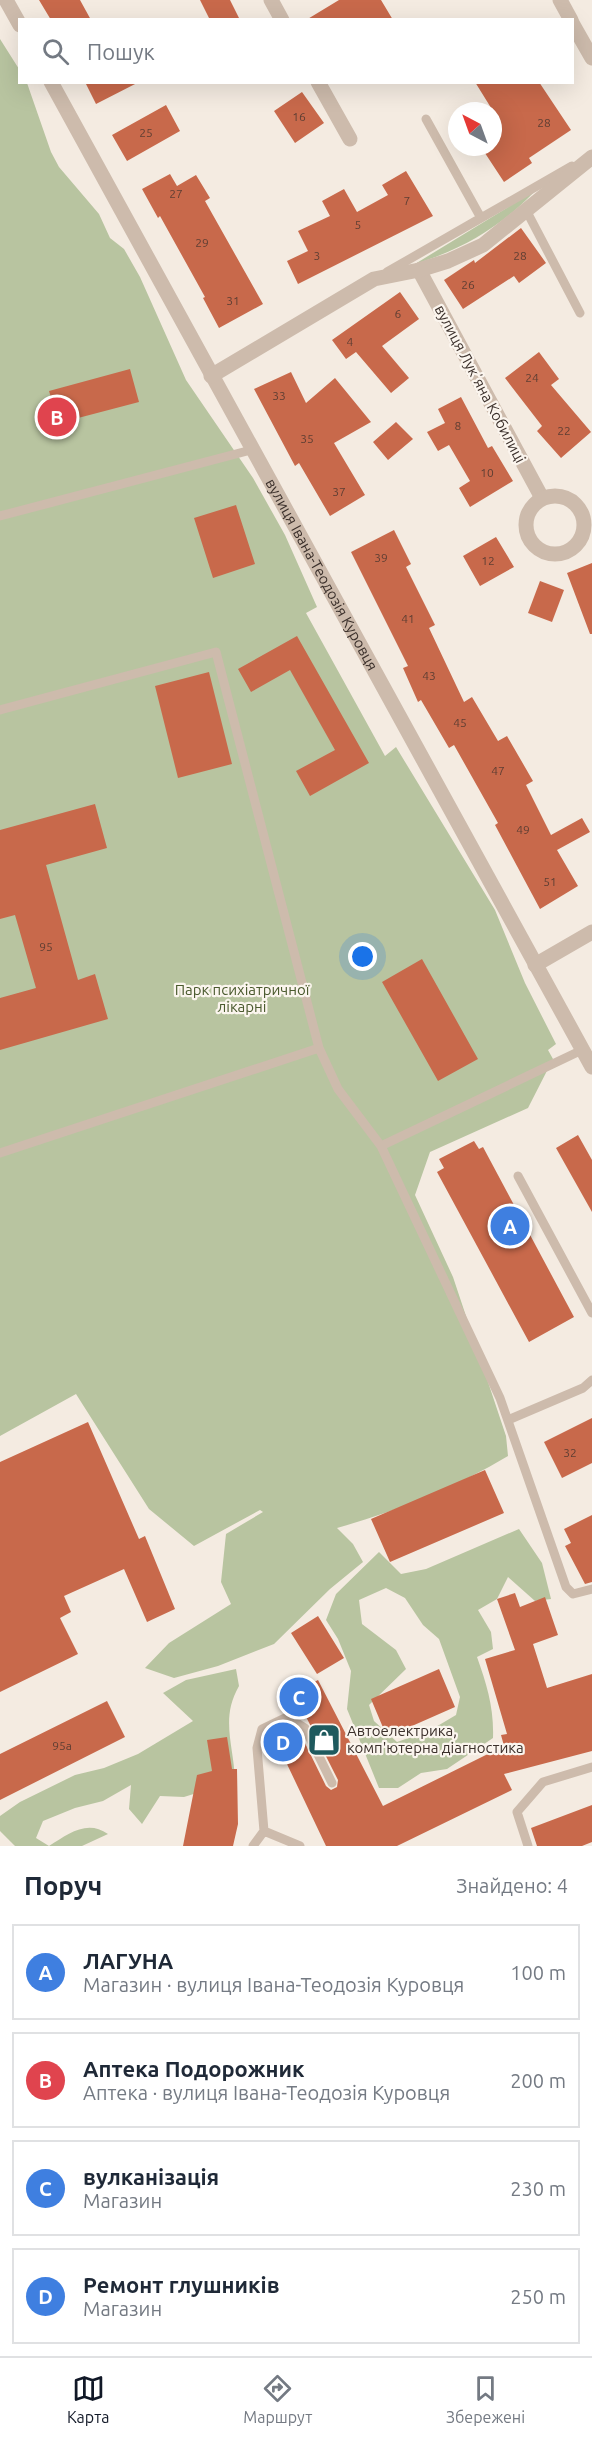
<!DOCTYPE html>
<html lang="uk">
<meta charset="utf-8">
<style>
:root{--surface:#fff;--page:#f2f2f3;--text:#1f2937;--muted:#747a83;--line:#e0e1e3;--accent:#111827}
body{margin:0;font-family:Ubuntu,sans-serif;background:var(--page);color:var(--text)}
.compass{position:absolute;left:448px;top:102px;width:54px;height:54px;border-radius:50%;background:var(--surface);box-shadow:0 6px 24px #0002;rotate:319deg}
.you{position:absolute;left:363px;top:957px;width:21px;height:21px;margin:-15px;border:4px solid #fff;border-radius:50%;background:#1a73e8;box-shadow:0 0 0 9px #1a73e833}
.badge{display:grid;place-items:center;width:39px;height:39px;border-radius:50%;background:var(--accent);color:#fff;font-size:20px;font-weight:700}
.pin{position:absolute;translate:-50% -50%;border:3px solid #fff;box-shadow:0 2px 6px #0006}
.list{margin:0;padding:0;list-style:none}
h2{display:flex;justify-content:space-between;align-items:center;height:78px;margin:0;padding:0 24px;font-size:26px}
h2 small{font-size:20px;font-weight:400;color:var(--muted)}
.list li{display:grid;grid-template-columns:39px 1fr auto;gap:18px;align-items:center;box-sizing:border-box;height:96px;margin:0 12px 12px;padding:0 12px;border:2px solid var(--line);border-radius:0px}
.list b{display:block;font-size:22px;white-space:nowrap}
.list p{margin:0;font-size:20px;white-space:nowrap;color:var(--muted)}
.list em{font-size:20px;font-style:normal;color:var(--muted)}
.icon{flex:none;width:33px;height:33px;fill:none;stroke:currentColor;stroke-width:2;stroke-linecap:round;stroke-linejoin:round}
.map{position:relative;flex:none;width:592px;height:1846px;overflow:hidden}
.search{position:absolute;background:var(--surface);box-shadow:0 6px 24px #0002;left:18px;right:18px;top:18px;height:66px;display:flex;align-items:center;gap:15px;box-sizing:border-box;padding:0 21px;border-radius:0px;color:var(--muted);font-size:22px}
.sheet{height:510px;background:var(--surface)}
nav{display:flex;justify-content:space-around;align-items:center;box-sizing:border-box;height:84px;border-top:2px solid var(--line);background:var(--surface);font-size:16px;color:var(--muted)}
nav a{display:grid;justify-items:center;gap:3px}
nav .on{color:var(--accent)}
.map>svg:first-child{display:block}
.green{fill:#b8c4a0;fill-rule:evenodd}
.building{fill:#c8694b}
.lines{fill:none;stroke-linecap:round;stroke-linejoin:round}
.lane{stroke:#cdbbac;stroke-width:9}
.street{stroke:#cdbbac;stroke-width:15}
.labels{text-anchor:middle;stroke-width:4.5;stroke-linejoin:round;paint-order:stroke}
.number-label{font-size:12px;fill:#5e3e33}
.street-label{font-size:15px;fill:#3b302b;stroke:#fbf5ee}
.park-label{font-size:15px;fill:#4a5a2e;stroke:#fbf5ee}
.poi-label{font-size:15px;fill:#3b302b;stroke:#fbf5ee;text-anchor:start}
</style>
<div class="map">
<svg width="592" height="1846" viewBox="0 0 592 1846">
<rect width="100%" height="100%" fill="#f4ebe1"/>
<path class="green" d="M0,39L19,69L20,82L27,83L51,152L59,167L99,214L110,238L124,249L140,277L186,380L253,478L285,535L317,607L306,613L385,756L396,747L495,910L525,983L556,1044L548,1050L553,1059L528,1108L430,1152L415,1195L453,1277L506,1436L508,1456C456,1487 395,1512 337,1528L353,1544L363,1562L330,1589L274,1644L218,1666L174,1678L145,1668L169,1643L231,1604L221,1582L226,1534L263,1512L260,1510L194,1546L149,1509L76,1394L0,1436Z
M536,190C501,227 463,249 415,264Z
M519,1529L542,1563L551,1599L535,1601L508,1577L497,1599L478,1610L491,1632L493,1649L477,1657C487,1685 494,1708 493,1738L447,1769L421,1773L398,1788H379L347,1709L351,1671L338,1639L326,1620L336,1594L379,1552L401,1574L426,1569ZM386,1588L405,1598L423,1625L439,1639L460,1697L456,1715L429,1731L397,1742L374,1721L369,1705L406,1669L396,1650L362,1624L359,1600Z
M236,1669L239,1686C220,1719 234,1745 235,1781L184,1797L160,1796L142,1824L129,1809L131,1785L103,1801L75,1808L43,1821L36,1838L49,1846C68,1834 87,1819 108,1834L82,1846H15L0,1831V1816L20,1802L75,1775L104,1768L138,1754L193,1721L163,1693L186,1680Z"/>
<path class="building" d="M39,0H80L91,20H51Z
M200,0H230L240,20H210Z
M339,0H381L393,20H306Z
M85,82H139L96,104Z
M475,82H539L571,130L529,158L532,163L504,182L481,147H493V111Z
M302,92L324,123L295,143L274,111Z
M166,105L180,131L127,161L112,135Z
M406,171L433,216L298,284L287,261L308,251L298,231L330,216L322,201L344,189L357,212L388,195L382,185Z
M170,174L177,186L196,175L210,198L205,201L263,304L219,328L203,298L205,297L160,216L158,218L142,189Z
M521,228L546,263L519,283L514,276L463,309L444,280L474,260L475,263Z
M400,292L419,319L382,346L409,378L391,393L356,352L346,359L332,340Z
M539,352L559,379L551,385L591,432L561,458L537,431L542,426L505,378Z
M130,369L139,402L59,423L49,391Z
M291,372L306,403L335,378L371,422L334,443L365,495L330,516L299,463L295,466L254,389Z
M461,397L488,448L492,446L513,481L470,507L459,488L470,481L449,445L438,451L427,432L445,423L438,409Z
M396,422L413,439L388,460L373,442Z
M236,505L255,564L213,578L194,518Z
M394,530L411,564L406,567L435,625L429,628L464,702L472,697L498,741L507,736L533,781L526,785L551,835L582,818L590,832L557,850L578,886L540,909L495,825L498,823L454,745L449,748L421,700L418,702L403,668L408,666L351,552Z
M496,537L514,567L480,586L463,556Z
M592,563V634H590L567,573Z
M540,581L564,590L552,622L528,613Z
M297,636L369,763L310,796L296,771L335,750L290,670L251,692L238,669Z
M209,672L232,764L178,778L155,686Z
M95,804L107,848L46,865L78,980L95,974L108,1019L0,1050V998L36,988L15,915L0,919V830Z
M422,959L478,1059L438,1081L382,982Z
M578,1135L592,1160V1212L556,1148Z
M474,1141L479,1149L483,1147L574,1317L529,1342L437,1172L444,1168L439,1159Z
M592,1418V1463L562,1478L544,1442Z
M88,1422L139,1539L145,1536L175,1609L147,1622L124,1569L64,1596L71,1612L60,1618L78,1654L0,1692V1462Z
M485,1470L504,1513L390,1562L371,1519Z
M592,1515V1582L585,1584L565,1546L571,1543L564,1529Z
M515,1593L520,1607L545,1597L558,1635L533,1644L547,1688L592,1674V1751L504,1774L512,1790L397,1846H326L276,1741L297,1731L300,1733L326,1786L331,1790L337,1787L338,1780L294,1693L318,1680L383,1806L504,1746L501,1735L507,1734L485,1659L515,1650L497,1599Z
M318,1616L344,1658L317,1674L291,1633Z
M439,1669L455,1707L387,1737L371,1699Z
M107,1701L125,1737L0,1800V1754Z
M227,1737L232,1769H237L238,1824L233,1846H183L197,1775L212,1771L207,1740Z
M592,1805V1842L582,1846H537L531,1828Z"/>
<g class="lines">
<path class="lane" d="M526,210L580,313
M481,218L572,166
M387,272L481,218L426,119
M0,516L251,450
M0,710L216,652L319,1048L338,1089L381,1146L500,1398L566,1587L573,1594L592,1589
M381,1146L582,1050
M0,1153L319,1048
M518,1176L592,1313
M508,1420L583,1388L592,1380
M264,1831L300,1846
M253,1846L264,1831L257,1748L262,1729L287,1717L305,1728L332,1783
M528,1846L517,1812L543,1782L592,1767"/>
<g class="street">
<path d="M6,0L20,25"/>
<path d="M271,0L282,20"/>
<path d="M560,0L571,20"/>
<path d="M572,23L592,58"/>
<path id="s1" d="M51,82L592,1067"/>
<path d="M318,82L350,139"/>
<path d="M419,270L542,498"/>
<path d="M211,376L374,279L419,270L448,261L483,245L592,157"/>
<circle cx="555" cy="525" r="29"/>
<path d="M535,965L592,932"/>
</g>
</g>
<defs>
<symbol id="shop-square" viewBox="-11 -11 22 22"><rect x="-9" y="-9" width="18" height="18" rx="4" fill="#1f5a5e" stroke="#fbf5ee"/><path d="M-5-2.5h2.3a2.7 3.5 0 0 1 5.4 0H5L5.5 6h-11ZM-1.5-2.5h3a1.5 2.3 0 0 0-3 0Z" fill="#fff"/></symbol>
</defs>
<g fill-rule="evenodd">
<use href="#shop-square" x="305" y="1721" width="38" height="38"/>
</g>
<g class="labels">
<g class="number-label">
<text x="299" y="121">16</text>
<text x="544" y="127">28</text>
<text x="146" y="137">25</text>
<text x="176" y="198">27</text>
<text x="407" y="205">7</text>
<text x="358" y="229">5</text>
<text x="202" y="247">29</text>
<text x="317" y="260">3</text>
<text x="520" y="260">28</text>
<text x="468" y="289">26</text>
<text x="233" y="305">31</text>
<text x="398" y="318">6</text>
<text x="350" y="346">4</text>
<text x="532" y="382">24</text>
<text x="279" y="400">33</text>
<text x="458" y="430">8</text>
<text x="564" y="435">22</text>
<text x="307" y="443">35</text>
<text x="487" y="477">10</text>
<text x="339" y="496">37</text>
<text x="381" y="562">39</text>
<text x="488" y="565">12</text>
<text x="408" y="623">41</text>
<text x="429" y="680">43</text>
<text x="460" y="727">45</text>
<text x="498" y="775">47</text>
<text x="523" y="834">49</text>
<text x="550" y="886">51</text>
<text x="46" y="951">95</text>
<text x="570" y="1457">32</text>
<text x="62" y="1750">95а</text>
</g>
<g class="street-label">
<text transform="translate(480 384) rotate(62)" y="5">вулиця Лукʼяна Кобилиці</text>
<text dy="5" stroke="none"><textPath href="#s1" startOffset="562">вулиця Івана-Теодозія Куровця</textPath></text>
</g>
<g class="park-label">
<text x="242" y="995">Парк психіатричної<tspan x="242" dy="17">лікарні</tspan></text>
</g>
<g class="poi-label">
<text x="347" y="1736">Автоелектрика,<tspan x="347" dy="17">комп'ютерна діагностика</tspan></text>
</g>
</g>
</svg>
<svg class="compass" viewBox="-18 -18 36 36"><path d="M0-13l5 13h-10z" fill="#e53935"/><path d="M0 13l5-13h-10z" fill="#747a83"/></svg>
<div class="you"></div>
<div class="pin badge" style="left:510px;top:1226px;background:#3f7fe0">A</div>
<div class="pin badge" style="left:57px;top:417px;background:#e0444e">B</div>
<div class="pin badge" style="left:299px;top:1697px;background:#3f7fe0">C</div>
<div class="pin badge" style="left:283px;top:1742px;background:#3f7fe0">D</div>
<div class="search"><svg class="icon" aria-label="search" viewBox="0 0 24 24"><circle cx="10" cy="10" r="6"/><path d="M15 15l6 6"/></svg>Пошук</div>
</div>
<section class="sheet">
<h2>Поруч<small>Знайдено: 4</small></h2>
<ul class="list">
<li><span class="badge" style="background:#3f7fe0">A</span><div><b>ЛАГУНА</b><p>Магазин · вулиця Івана-Теодозія Куровця</p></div><em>100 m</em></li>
<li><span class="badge" style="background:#e0444e">B</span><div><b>Аптека Подорожник</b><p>Аптека · вулиця Івана-Теодозія Куровця</p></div><em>200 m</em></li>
<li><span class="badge" style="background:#3f7fe0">C</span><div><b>вулканізація</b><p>Магазин</p></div><em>230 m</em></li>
<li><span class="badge" style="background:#3f7fe0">D</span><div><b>Ремонт глушників</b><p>Магазин</p></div><em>250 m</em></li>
</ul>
</section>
<nav>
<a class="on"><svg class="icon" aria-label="map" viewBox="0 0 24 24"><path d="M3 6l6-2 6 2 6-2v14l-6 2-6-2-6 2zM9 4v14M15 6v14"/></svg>Карта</a>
<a><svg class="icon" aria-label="directions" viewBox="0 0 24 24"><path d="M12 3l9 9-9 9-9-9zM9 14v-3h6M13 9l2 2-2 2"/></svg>Маршрут</a>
<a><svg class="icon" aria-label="saved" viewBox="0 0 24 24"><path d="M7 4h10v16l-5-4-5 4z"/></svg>Збережені</a>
</nav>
